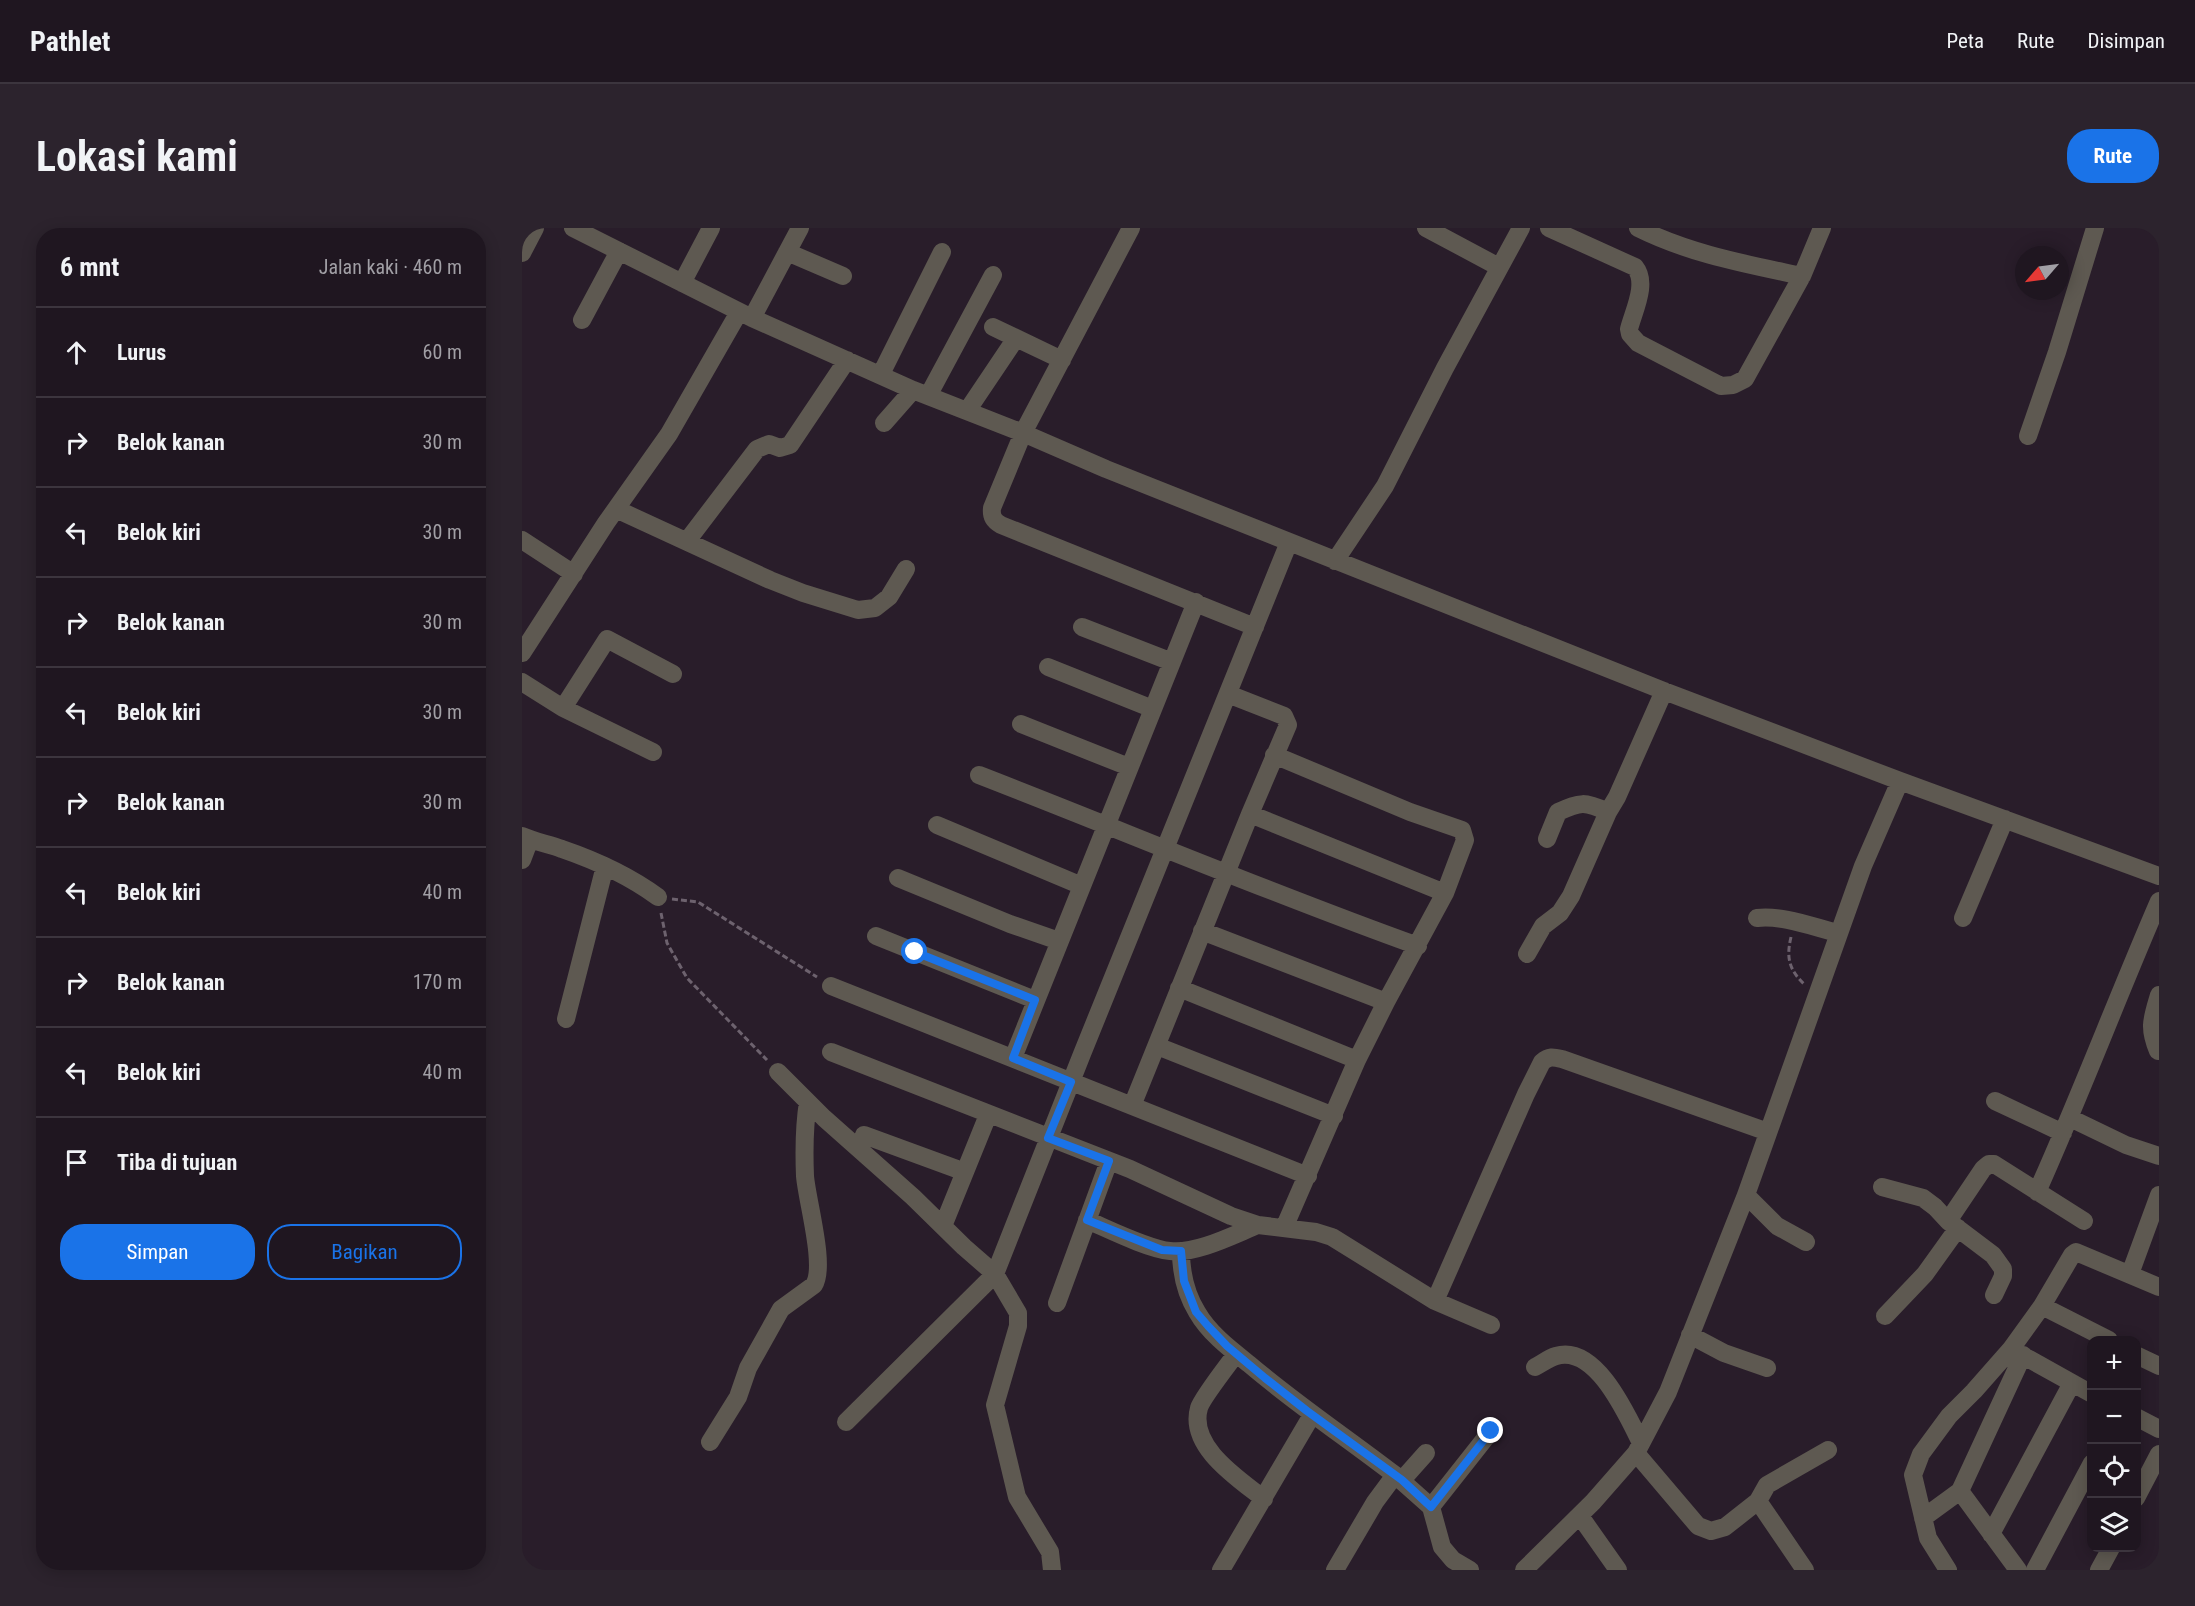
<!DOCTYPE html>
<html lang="id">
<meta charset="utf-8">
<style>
:root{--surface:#1f1620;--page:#2c232d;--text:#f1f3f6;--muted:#a19fa5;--line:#3c353e;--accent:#1a73e8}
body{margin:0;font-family:"Roboto Condensed",sans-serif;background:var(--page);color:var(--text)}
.controls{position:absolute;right:18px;bottom:18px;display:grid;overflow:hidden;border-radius:12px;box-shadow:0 3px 15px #0003}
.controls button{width:54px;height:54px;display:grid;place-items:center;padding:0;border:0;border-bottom:2px solid var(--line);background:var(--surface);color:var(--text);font:30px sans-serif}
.compass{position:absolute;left:1493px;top:18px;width:54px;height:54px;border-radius:50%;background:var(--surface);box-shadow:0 3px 15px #0003;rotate:242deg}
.stop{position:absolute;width:18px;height:18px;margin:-14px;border:4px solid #1a73e8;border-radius:50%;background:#fff}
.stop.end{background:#1a73e8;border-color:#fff;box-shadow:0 2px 6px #0008}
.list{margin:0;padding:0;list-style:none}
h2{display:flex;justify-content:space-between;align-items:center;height:78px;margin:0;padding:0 24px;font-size:26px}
h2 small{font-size:20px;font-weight:400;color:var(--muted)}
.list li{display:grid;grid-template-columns:39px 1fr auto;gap:18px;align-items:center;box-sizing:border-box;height:90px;padding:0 24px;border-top:2px solid var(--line)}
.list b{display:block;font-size:22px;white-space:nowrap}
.list em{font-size:20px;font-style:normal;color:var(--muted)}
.actions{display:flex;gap:12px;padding:18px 24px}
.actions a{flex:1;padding:14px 0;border:2px solid var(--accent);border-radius:24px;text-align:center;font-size:21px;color:var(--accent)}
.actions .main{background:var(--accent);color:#fff}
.icon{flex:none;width:33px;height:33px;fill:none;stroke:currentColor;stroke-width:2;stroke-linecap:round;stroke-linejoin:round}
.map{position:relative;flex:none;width:1637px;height:1342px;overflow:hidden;border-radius:24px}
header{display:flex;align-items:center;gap:36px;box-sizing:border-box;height:84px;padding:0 30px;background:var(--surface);border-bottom:2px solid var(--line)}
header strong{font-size:28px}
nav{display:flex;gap:33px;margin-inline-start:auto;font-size:21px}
.intro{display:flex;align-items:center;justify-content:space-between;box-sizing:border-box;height:144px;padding:0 36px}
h1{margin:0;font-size:42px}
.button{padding:15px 27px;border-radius:24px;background:var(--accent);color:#fff;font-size:21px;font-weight:700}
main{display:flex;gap:36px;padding:0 36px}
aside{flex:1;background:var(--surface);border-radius:24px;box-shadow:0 3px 15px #0003}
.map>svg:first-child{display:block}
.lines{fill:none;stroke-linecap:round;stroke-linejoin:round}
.path{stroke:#6d626e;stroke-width:3;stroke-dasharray:6 3;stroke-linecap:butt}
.minor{stroke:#5e5951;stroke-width:18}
.route{stroke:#1a73e8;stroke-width:8}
</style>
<header>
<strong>Pathlet</strong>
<nav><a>Peta</a><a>Rute</a><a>Disimpan</a></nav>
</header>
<div class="intro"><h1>Lokasi kami</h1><a class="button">Rute</a></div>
<main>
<aside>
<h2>6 mnt<small>Jalan kaki · 460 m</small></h2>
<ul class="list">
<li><svg class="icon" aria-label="ahead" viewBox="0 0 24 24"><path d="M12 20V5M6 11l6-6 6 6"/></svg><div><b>Lurus</b></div><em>60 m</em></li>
<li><svg class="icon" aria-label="right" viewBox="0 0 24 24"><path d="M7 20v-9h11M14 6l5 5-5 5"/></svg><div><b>Belok kanan</b></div><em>30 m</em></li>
<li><svg class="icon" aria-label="left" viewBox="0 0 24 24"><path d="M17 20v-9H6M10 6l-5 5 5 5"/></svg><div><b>Belok kiri</b></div><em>30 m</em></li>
<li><svg class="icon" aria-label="right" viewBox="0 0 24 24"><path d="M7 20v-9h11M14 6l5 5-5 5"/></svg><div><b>Belok kanan</b></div><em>30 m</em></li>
<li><svg class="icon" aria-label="left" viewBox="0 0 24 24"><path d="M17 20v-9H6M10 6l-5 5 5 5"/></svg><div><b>Belok kiri</b></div><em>30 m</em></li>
<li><svg class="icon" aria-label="right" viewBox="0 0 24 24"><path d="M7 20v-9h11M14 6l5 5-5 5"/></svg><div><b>Belok kanan</b></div><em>30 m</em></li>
<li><svg class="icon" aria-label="left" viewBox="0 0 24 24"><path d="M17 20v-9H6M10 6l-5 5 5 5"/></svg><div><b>Belok kiri</b></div><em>40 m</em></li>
<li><svg class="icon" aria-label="right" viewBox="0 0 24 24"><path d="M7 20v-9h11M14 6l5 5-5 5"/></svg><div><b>Belok kanan</b></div><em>170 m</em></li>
<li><svg class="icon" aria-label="left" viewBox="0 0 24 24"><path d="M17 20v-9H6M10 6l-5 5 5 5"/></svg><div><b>Belok kiri</b></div><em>40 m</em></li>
<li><svg class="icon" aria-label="arrive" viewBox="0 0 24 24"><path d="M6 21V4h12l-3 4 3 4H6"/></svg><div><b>Tiba di tujuan</b></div></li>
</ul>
<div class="actions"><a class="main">Simpan</a><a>Bagikan</a></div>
</aside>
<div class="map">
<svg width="1637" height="1342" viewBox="0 0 1637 1342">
<rect width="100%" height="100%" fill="#291d2a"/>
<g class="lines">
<path class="path" d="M150,671L176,674L295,749
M139,685L145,715L165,750L245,832
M1269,709C1264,730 1267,742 1283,757"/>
<path class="minor" d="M51,0L230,90L391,162L501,205L584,241L1142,463L1378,553L1637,648
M609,0L501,205L470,280C469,289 472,293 479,297L733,399
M904,0L977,39
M1027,0L1113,39C1126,55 1112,82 1107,101L1108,106L1116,115L1199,158L1211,157L1223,151L1280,48L1300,0
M1116,0C1168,26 1224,36 1280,48
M265,24L321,48
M0,25L13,0
M160,55L189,0
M230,90L278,0
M60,92L97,23
M471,99L540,132
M359,146L420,24
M406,168L471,47
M445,183L494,110
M362,195L391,162
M1506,208L1535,124L1573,0
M94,281L248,352L281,365L336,382L353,380L367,369L384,341
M0,312L52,346
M165,313L235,221L247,216L258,220L268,217L325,132
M813,333L863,258L923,140L999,0
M560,399L650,434
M0,425L84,295L147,206L217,84
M526,439L631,481
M0,454L41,480L131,524
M41,480L85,411L151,446
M499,496L607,539
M457,547C604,604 748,665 896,718
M728,586L923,665
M415,597L560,658
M0,608C13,614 27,616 40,621C75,633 106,647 136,669
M1025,611L1036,584C1059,574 1062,573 1086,584
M0,632L8,611
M376,650L488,696L537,713
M1235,690C1261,687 1291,699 1316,705
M1441,690L1483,591
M680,703L864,774L923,665L943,612L940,602L888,584L752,527
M354,708L513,772
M1005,726L1021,698L1038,685L1049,668L1086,584L1095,569L1142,463
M309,758L786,948
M657,760L835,832
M44,791L83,638
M635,818L812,888
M1636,823C1626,799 1630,791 1637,767
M309,824L608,941L709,988L736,997L794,1004L810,1009L913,1073L969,1097
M491,830L674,374
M256,844L302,890L391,969L442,1019L473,1046L496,1085V1098L473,1177L495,1269L528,1324L530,1342
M1473,873L1541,905
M610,878L728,586L766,497L762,488L706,466
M1548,890L1604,917L1637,928
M342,907L443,944
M1360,959L1401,970L1413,979L1426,993L1471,1027L1481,1041V1048L1472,1067
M1515,964C1558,868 1595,770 1637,673
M1224,967L1255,998L1284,1014
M565,992C586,1001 626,1021 648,1023C675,1026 711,1007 736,997
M1426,993L1461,941L1467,936H1472L1562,993
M421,998L466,887
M762,1000L835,832L864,774
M659,1023C659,1044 664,1066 675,1084C687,1105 708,1121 727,1136C774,1176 825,1210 873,1247
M1608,1046L1637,967
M913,1073L1004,866L1020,834C1027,828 1031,829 1040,831L1246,904
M535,1075L587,933
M1520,1078L1587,1112
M1363,1088L1403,1046L1436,1000
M1168,1107L1202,1125L1245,1140
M1489,1121L1520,1078L1550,1027L1554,1024L1637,1059
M714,1126C706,1137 680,1170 677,1180C666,1219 717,1251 742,1271
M1614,1127L1637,1138
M1013,1139C1019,1136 1027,1130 1034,1128C1074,1116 1105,1187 1119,1215
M1614,1189L1637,1201
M324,1194L473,1046L560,826L767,314
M188,1214L216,1169L226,1140L259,1081L292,1057C304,1038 285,973 283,948C282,923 282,899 286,874
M1114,1225L1176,1298L1189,1303L1203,1299L1236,1273L1245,1257L1306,1222
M880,1252L904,1225
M1438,1263L1496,1342
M1614,1270L1637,1226
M1236,1273L1283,1342
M909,1279L969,1203
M1058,1288L1096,1342
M1401,1290L1438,1263L1501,1127
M1469,1306L1550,1155
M699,1342L790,1187
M813,1342L853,1274L873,1247L909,1279L920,1319L931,1332L948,1342
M1002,1342L1071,1274L1114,1225L1146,1164L1224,967L1341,638L1378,553
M1426,1342L1406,1310L1391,1247L1399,1226L1427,1188L1452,1163L1489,1121L1570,1166
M1513,1342L1570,1235
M1577,1342L1589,1320"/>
</g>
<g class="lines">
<path class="route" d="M393,724L513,772L491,830L549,854L526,910L587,933L565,992L640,1022L659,1023L662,1053L674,1084L686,1098L705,1118L743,1150L785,1183L880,1252L909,1279L969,1203"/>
</g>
</svg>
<div class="controls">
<button>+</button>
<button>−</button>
<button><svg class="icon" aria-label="locate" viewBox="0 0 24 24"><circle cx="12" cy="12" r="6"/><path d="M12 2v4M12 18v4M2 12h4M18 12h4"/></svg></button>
<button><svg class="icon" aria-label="layers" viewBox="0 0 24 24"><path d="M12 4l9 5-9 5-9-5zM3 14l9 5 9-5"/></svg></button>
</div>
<svg class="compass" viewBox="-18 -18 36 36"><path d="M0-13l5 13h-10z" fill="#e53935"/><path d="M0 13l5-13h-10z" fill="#a19fa5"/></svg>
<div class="stop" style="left:393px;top:724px"></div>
<div class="stop end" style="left:969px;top:1203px"></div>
</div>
</main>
